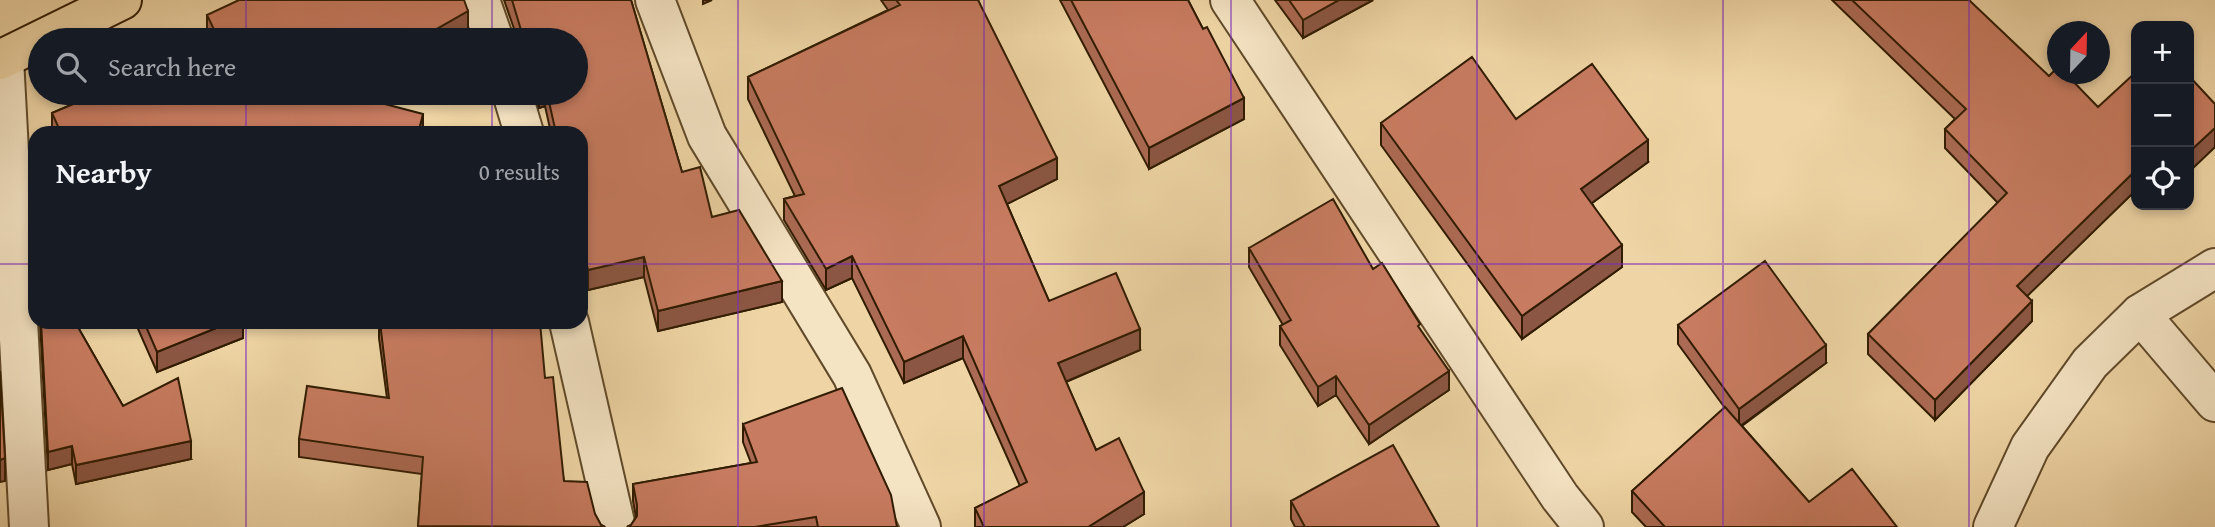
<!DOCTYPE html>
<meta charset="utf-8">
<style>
:root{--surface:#171b24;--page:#242831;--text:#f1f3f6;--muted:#9ea1a6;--line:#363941}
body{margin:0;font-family:"Gentium Book Plus",serif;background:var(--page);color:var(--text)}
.controls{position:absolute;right:21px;top:21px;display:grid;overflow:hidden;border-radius:14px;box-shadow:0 4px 10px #0003}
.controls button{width:63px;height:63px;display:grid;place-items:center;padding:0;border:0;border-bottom:2px solid var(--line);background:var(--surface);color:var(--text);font:35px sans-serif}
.compass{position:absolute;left:2047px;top:21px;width:63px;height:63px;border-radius:50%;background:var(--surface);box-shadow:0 4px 10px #0003;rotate:22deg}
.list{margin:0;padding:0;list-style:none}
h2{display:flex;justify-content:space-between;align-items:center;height:91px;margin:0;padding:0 28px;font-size:30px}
h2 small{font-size:23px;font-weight:400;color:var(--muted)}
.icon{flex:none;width:38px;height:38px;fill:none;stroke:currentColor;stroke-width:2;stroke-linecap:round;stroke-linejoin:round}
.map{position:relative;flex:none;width:2215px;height:527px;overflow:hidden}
.search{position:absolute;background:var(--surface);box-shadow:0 4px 10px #0003;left:28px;top:28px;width:560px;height:77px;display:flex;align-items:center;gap:18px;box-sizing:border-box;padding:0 24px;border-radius:38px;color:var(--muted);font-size:26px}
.panel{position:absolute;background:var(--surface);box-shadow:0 4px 10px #0003;left:28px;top:126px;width:560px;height:203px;border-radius:21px}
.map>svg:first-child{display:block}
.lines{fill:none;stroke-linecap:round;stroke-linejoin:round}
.minor-casing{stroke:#604a2a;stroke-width:42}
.tertiary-casing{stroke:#604a2a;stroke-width:42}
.primary-casing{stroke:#311c01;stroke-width:42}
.minor{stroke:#f5e4c4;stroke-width:38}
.tertiary{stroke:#f5e4c4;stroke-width:38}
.primary{stroke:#efd5a5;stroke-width:38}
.wall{fill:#ab6a53;stroke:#311c01;stroke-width:2}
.shaded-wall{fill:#8b5643;stroke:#311c01;stroke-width:2}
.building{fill:#c77b60;stroke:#311c01;stroke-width:2}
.grid{fill:none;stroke:#7b2cbf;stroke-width:2;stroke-opacity:0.55}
</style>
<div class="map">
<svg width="2215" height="527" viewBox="0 0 2215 527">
<rect width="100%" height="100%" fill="#efd5a5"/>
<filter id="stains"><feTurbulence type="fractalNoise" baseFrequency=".00286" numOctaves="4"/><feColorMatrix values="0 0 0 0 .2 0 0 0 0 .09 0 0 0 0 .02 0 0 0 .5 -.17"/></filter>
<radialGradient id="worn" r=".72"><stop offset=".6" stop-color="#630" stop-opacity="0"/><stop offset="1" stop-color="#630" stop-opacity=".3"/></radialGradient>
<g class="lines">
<defs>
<path id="minor" d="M480,0L494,40
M655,0L707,136L852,375L921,527
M1230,0L1560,497L1584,527
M4,58L29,527
M512,93L524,133
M2140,314L2215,402
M569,322L616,527"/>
<path id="tertiary" d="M1993,527L2030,447L2090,363L2140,314L2215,268"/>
<path id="primary" d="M0,60L122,0"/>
</defs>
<use href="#minor" class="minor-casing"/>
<use href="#tertiary" class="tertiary-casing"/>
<use href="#primary" class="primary-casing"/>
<use href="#minor" class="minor"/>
<use href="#tertiary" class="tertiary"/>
<use href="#primary" class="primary"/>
</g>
<path class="wall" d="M504,0H631L682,172L712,217L782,302L658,331L644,277L588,290L581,260V133H551L545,106L539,108L535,93H576V40H518Z
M881,0H978L1057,179L1007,204L1049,301L1140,350L1066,382L1096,450L1144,514L1123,527H975V508L1020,486L963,358L904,383L852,278L826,290L784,220V199L795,196L748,99V77L888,10Z
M1060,0H1188L1203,29L1244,119L1149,169Z
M1275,0H1373L1303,38Z
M1832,0H1969L2136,190L2027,296L2032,321L1935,420L1868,354V334L1998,203L1945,148V129L1955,119Z
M207,15L468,31L453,40H209L207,36Z
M99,93H362L356,96L427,133H52V113Z
M1516,119L1648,162L1592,203L1622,267L1522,339L1381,145V123Z
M1249,248L1373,269L1420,330L1449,390L1369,444L1336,395L1318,406L1280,345V326L1283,325L1249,267Z
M40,322H75L123,406L191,459L76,484L72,464L48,470Z
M135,322H243V338L157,372Z
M379,322L545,378L564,481L595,514L601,525L605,527H418L422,474L299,457V439L387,398L379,338Z
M1678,325L1826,363L1742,426L1809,502L1897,527H1646L1632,512V491L1725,408L1678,344Z
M743,424L897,527H627L631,525L636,517L633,501V484L751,463L743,442Z
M1291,501L1439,527H1295L1291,519Z"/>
<path class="shaded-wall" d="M703,0H712L703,4Z
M1339,0H1373L1303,38V20Z
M468,11V31L453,40H417Z
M332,93H362L332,110Z
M539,93H545V106L539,108Z
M1244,98V119L1149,169V148Z
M423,114V133L419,130Z
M2215,128V147L2189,172V152Z
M1648,140V162L1581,211V189Z
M1057,158V179L999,208V186Z
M2136,170V190L2017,306V286Z
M1622,245V267L1522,339V316Z
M852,256V278L826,290V269Z
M644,257V277L588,290V270Z
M782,281V302L658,331V311Z
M2032,301V321L1935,420V400Z
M231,322H243V338L157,372V352Z
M1140,329V350L1058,385V363Z
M963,336V358L904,383V362Z
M1826,345V363L1739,427V409Z
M1449,371V390L1369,444V425Z
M1336,376V395L1318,406V387Z
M191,441V459L76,484V465Z
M72,446V464L48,470V452Z
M5,458V481L0,482V460Z
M1144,492V514L1123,527H1088Z"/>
<path class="building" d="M239,0H464L468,11L417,40H219L207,15Z
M512,0H631L682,172L700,167L712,217L739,210L782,281L658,311L644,257L588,270L581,240V133H556L547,93H576V40H524Z
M896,0H978L1057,158L999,186L1049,301L1116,273L1140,329L1058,363L1096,450L1119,438L1144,492L1088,527H984L975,508L1027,482L963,336L904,362L852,256L826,269L784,199L804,194L748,77L900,5Z
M1071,0H1188L1203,29L1207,27L1244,98L1149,148Z
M1289,0H1339L1303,20Z
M1852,0H1969L2049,76L2057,68V74H2066L2098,107L2136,72V170L2017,286L2032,301L1935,400L1868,334L2007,193L1945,129L1966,109Z
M1472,57L1516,119L1592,64L1648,140L1581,189L1622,245L1522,316L1381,123Z
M2189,76L2215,104V128L2189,152Z
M99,93H343L423,114L419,130L427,133H61L52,113Z
M1333,199L1373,269L1382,263L1420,324L1418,326L1449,371L1369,425L1336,376L1318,387L1280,326L1291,320L1249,248Z
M1765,261L1826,345L1739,409L1678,325Z
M41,322H75L123,406L178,378L191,441L76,465L72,446L48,452Z
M144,322H231L157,352Z
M380,322H540L545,378L553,377L564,481L587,482L595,514L601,525L605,527L418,526L423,457L299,439L307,386L389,398Z
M0,371L5,458L0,460Z
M842,388L891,495L897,527H818L816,517L755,527H627L631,525L637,516V505L633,484L757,462L743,424Z
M1725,407L1809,502L1852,469L1897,527H1665L1632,491Z
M1393,445L1439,527H1305L1291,501Z"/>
<path class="grid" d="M246,0V40M492,0V40M738,0V527M984,0V527M1231,0V527M1477,0V527M1723,0V527M1969,0V527M246,93V133M492,93V133M0,264H35M581,264H2215M246,322V527M492,322V527"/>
<rect width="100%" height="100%" filter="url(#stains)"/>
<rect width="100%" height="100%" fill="url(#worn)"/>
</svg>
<div class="controls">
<button>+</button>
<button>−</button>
<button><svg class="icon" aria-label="locate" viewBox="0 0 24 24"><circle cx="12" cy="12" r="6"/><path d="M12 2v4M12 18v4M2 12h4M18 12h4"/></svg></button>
</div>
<svg class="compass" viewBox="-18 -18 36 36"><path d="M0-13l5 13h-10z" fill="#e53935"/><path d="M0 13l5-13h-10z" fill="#9ea1a6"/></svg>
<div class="search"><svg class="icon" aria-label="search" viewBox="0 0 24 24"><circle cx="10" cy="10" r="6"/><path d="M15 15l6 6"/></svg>Search here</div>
<section class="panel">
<h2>Nearby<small>0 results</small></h2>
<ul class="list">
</ul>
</section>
</div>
